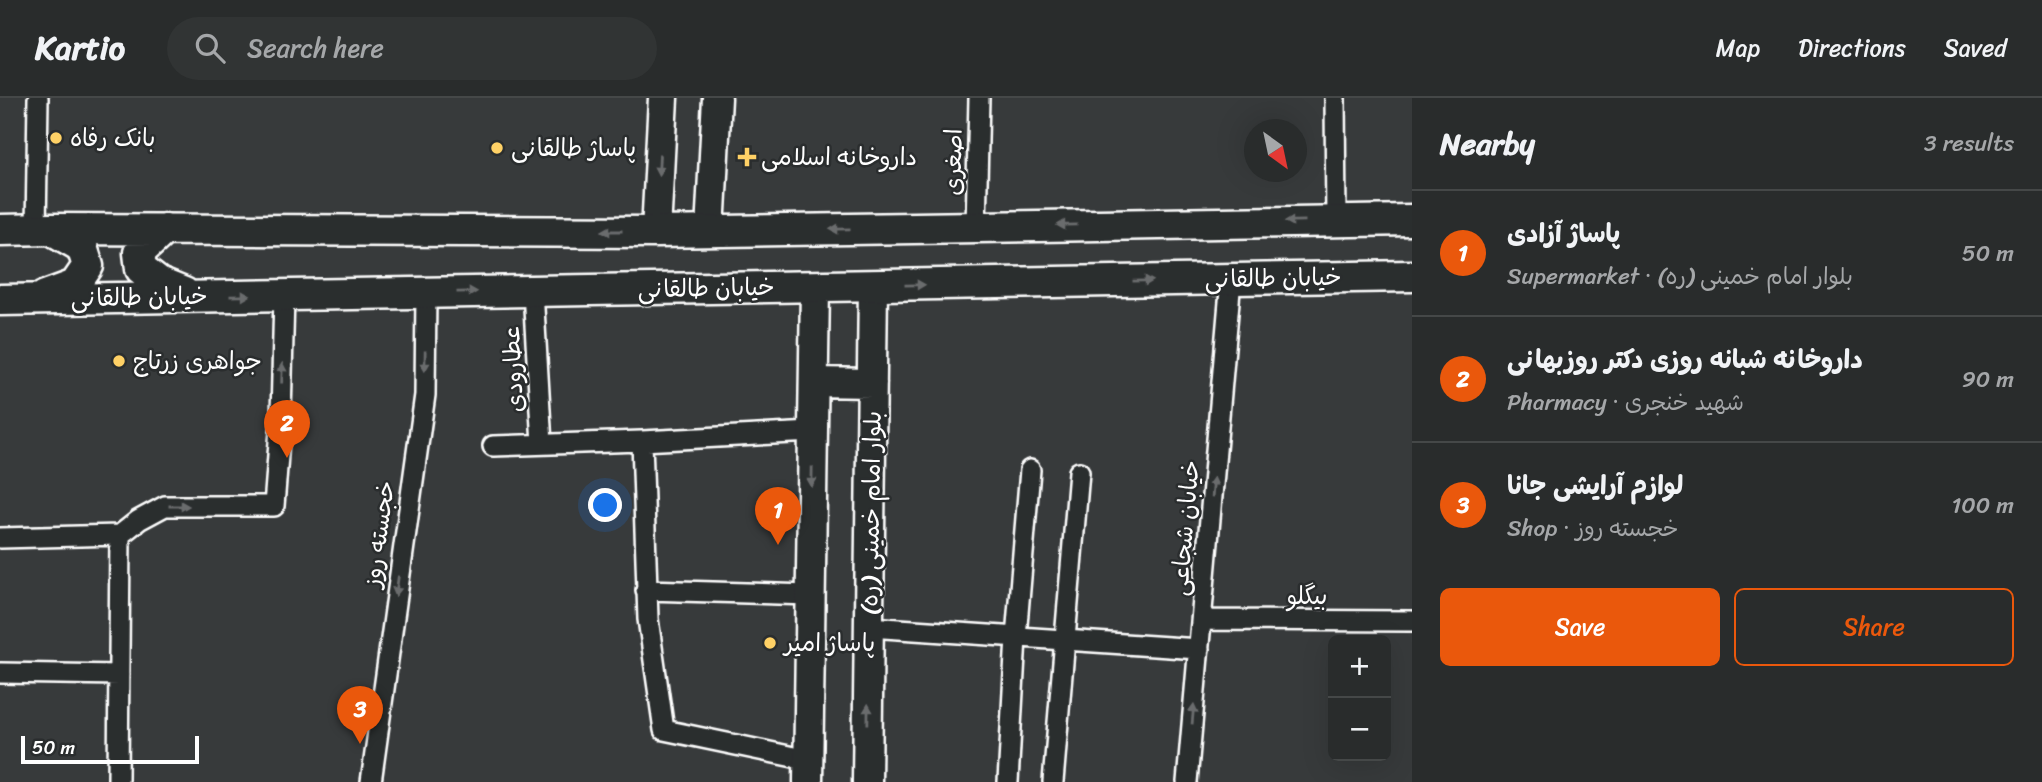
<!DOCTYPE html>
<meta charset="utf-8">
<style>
:root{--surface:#292c2c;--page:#313434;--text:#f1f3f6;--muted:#a5a7a9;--line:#454848;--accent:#ea580c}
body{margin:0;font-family:Sriracha,"Playpen Sans Arabic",sans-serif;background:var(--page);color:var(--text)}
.controls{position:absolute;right:21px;bottom:21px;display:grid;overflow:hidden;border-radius:10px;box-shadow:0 7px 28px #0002}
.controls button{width:63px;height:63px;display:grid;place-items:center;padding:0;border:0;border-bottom:2px solid var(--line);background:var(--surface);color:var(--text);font:35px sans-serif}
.compass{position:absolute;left:1244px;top:21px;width:63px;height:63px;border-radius:50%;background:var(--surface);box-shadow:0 7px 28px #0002;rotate:147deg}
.scale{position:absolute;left:21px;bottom:18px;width:178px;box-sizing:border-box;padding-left:7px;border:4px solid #fff;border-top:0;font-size:19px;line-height:24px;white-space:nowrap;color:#fff;-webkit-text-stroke:5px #2a2d2e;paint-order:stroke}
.you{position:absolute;left:606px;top:408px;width:24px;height:24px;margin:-18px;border:5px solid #fff;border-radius:50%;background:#1a73e8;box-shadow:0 0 0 10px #1a73e833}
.badge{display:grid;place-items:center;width:46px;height:46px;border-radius:50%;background:var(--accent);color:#fff;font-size:23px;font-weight:700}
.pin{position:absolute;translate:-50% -58px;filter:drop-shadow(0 2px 4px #0008)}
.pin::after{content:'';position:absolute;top:37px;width:24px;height:21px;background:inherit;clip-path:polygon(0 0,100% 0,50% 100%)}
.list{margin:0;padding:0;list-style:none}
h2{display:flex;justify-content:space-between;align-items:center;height:91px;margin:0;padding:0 28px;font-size:30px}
h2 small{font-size:23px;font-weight:400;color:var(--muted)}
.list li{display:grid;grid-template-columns:46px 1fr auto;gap:21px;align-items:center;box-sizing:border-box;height:126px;padding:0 28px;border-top:2px solid var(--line)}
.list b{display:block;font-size:26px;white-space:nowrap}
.list p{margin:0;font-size:23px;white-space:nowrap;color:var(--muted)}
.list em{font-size:23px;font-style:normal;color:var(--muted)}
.actions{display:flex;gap:14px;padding:21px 28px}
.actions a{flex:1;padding:16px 0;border:2px solid var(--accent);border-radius:10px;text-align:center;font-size:24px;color:var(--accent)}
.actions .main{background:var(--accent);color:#fff}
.icon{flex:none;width:38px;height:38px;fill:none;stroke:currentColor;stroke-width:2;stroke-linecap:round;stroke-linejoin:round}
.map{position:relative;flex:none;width:1412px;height:684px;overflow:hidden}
header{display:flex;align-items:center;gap:42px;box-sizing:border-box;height:98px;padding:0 35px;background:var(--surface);border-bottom:2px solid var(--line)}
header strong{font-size:33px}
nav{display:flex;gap:38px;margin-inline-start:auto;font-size:24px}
.search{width:490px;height:63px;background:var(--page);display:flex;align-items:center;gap:18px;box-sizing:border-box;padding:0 24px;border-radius:38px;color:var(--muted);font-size:26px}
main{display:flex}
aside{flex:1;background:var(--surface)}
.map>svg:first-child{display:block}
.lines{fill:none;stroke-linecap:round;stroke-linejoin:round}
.minor-casing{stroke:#fff;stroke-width:24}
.secondary-casing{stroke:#fff;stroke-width:33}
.primary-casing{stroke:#fff;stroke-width:35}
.minor{stroke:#2a2d2e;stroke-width:19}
.secondary{stroke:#2a2d2e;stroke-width:28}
.primary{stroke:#2a2d2e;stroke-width:30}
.oneway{fill:#6a6c6d}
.poi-dot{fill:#ffd166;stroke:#2a2d2e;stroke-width:2.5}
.labels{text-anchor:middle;stroke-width:5;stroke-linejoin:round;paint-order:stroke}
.poi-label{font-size:24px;fill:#fff;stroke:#2a2d2e;text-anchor:start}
.street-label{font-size:24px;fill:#fff;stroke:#2a2d2e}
</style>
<header>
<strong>Kartio</strong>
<div class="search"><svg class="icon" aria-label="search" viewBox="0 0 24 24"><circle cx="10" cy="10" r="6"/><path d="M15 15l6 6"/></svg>Search here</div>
<nav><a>Map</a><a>Directions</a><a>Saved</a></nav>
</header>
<main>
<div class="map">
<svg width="1412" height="684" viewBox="0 0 1412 684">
<rect width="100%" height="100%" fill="#373a3b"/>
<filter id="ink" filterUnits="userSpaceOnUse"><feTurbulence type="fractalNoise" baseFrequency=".0143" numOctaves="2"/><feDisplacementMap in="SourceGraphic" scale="14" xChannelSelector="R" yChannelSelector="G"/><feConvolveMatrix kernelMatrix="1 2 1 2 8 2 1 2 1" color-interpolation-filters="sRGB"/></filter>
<g filter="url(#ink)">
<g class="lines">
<defs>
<path id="minor" d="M1335,0L1336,123
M976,129L979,0
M36,131L38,0
M533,193L542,346
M642,343L648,521L664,632L808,662
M493,348L642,343L813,334
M120,437L139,422L165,408H274L281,319L284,197
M0,440L120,437
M646,492L810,497
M1202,522L1412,523
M869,529L1199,551
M0,575L119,577
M118,684L120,437
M371,684L425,297L426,195
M1008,684L1016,539L1030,372
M1053,684L1079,374
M1187,684L1231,181"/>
<path id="secondary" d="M710,133L717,0
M656,134L663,0
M814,284L872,285
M808,684L815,188
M867,684L873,187"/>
<path id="primary" d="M165,131L139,155L141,171L159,185L184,195
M0,132L51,131L656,134L1412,122
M45,198L75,187L88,168L82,149L51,131
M0,202L1412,178"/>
</defs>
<use href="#minor" class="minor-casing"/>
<use href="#secondary" class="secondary-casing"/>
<use href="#primary" class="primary-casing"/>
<use href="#minor" class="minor"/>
<use href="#secondary" class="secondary"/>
<use href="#primary" class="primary"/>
</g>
<defs><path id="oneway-solid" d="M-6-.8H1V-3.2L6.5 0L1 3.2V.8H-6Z" transform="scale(1.75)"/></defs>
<g class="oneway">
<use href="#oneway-solid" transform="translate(659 67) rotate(93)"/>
<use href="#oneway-solid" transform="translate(1295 123) rotate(179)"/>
<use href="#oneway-solid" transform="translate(1067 127) rotate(179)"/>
<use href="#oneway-solid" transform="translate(840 131) rotate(179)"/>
<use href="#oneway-solid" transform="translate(612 133) rotate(-180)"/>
<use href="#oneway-solid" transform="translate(1143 183) rotate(-1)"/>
<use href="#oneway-solid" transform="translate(915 187) rotate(-1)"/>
<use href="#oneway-solid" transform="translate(467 194) rotate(-1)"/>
<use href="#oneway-solid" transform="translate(240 198) rotate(-1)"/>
<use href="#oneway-solid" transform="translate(425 263) rotate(91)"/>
<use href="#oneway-solid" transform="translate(282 275) rotate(-88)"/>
<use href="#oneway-solid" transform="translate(812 379) rotate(91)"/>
<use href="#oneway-solid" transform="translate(1213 389) rotate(-85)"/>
<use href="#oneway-solid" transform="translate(179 408)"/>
<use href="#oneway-solid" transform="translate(397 488) rotate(98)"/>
<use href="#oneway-solid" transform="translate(868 616) rotate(-89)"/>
<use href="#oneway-solid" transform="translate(1193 616) rotate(-85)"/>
</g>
</g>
<g class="poi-dot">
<circle cx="56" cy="40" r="7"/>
<circle cx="497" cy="50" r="7"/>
<path d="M743.5 48.5h7v7h7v7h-7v7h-7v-7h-7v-7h7z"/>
<circle cx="119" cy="263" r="7"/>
<circle cx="770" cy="545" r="7"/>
</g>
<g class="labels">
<g class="poi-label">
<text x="70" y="48">بانک رفاه</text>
<text x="511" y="58">پاساژ طالقانی</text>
<text x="761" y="67">داروخانه اسلامی</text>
<text x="133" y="271">جواهری زرتاج</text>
<text x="784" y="553">پاساژ امیر</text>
</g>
<g class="street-label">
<text transform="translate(953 64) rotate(-89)" y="8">اصغری</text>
<text transform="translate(1273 180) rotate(-1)" y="8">خیابان طالقانی</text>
<text transform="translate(706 190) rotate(-1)" y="8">خیابان طالقانی</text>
<text transform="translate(139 199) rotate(-1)" y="8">خیابان طالقانی</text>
<text transform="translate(513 271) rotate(-93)" y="8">عطارودی</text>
<text transform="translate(871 415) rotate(-89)" y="8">بلوار امام خمینی (ره)</text>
<text transform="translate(1185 430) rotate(-85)" y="8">خیابان شجاعی</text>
<text transform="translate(379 436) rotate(-82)" y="8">خجسته روز</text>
<text x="1307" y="506">بیگلو</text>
</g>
</g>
</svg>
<div class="controls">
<button>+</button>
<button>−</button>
</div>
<svg class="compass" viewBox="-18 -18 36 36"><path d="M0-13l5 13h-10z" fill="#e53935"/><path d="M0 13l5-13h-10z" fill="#a5a7a9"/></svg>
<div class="scale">50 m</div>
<div class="you"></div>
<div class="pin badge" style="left:778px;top:447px">1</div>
<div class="pin badge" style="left:287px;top:360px">2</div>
<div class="pin badge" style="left:360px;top:646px">3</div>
</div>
<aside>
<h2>Nearby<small>3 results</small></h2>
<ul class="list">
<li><span class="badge">1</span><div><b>پاساژ آزادی</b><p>Supermarket · بلوار امام خمینی (ره)</p></div><em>50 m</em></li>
<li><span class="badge">2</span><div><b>داروخانه شبانه روزی دکتر روزبهانی</b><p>Pharmacy · شهید خنجری</p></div><em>90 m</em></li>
<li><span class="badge">3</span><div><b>لوازم آرایشی جانا</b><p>Shop · خجسته روز</p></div><em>100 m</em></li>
</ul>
<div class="actions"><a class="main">Save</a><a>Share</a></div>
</aside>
</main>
